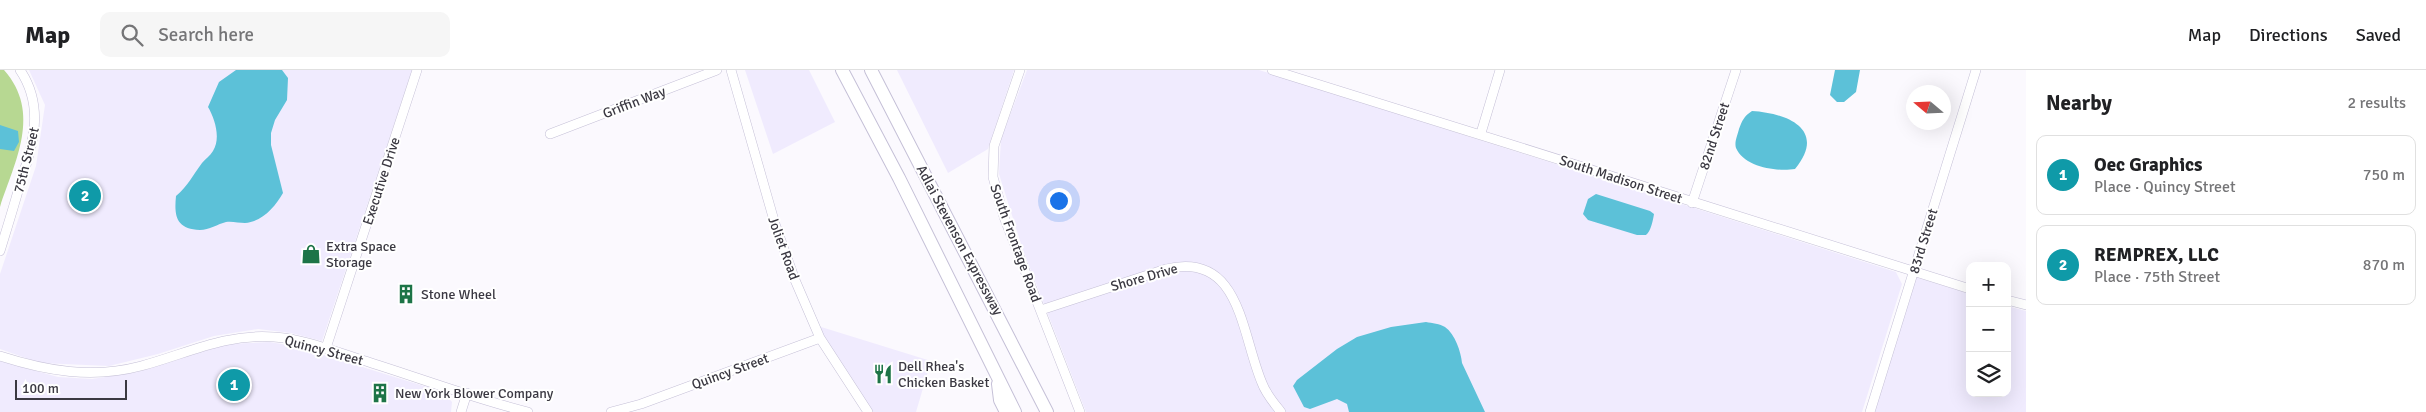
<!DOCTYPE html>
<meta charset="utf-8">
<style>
:root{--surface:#fff;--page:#f6f6f6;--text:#202124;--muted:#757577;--line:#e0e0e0;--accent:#db2777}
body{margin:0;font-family:Signika,sans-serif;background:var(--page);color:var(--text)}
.controls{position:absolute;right:15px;bottom:15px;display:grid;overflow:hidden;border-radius:10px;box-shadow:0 5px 20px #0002}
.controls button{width:45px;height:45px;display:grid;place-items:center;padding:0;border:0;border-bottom:1px solid var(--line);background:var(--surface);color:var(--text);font:25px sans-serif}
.compass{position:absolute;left:1906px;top:15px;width:45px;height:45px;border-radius:50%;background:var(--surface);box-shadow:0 5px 20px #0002;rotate:289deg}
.scale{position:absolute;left:15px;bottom:12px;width:112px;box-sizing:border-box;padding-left:5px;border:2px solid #3b3942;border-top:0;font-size:14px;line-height:18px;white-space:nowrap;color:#3b3942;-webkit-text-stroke:4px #fff;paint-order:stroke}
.you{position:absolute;left:1058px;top:130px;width:18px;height:18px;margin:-12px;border:4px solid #fff;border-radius:50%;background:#1a73e8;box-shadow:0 0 0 8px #1a73e833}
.badge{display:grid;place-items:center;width:32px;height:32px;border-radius:50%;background:var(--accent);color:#fff;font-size:16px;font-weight:700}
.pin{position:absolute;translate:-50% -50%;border:2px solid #fff;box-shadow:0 1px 5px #0006}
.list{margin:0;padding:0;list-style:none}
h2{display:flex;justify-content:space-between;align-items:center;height:65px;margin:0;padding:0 20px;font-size:21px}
h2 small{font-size:16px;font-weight:400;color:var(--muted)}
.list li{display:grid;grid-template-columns:32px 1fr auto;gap:15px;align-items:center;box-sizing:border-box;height:80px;margin:0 10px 10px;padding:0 10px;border:1px solid var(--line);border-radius:10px}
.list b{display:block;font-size:19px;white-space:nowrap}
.list p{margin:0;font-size:16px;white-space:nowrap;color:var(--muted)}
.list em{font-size:16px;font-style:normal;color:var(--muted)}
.icon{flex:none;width:28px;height:28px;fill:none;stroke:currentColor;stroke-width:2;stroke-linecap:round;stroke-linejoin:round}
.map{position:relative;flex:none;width:2026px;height:342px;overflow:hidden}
header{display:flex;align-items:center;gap:30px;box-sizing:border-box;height:70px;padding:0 25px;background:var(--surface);border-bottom:1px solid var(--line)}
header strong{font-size:24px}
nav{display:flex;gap:28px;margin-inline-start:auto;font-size:18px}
.search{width:350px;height:45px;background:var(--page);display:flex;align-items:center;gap:12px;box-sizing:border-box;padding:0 18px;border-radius:10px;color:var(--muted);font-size:19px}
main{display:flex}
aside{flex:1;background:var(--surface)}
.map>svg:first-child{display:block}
.built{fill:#f0ebfe}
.forest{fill:#b7d892}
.water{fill:#5cc1d8}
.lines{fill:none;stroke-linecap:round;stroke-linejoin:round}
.minor-casing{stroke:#c5c0d7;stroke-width:10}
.highway-casing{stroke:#c5c0d7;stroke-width:14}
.minor{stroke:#fff;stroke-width:9}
.highway{stroke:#fff;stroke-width:12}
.labels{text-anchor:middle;stroke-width:4;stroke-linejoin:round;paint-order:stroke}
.street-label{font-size:14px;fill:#3b3942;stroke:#fff}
.poi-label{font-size:14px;fill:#3b3942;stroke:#fff;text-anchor:start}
</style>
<header>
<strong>Map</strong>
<div class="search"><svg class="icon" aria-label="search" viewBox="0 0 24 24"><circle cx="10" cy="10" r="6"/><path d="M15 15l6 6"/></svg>Search here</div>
<nav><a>Map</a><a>Directions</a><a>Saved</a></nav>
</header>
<main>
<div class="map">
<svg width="2026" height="342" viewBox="0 0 2026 342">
<rect width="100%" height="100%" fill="#fbf9fe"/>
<path class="built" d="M29,0H412L322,271L291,263L258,259L214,266L158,284L109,296L40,293L0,279V204L36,96L45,35Z
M745,0H809L835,52L773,84Z
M897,0H1014L988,79L948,103Z
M1027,0H1259L1896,202L1902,214L1862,342H1086L1023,180L999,104L1001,69Z
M1915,207L1970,224V323H2007V236L2026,241V342H1873Z
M818,256L931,291L916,342H873L837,290Z
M270,272L298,277L443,322L452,332L451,342H0V291L58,307L92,309L138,302L227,274Z"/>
<path class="forest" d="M0,0H4C42,43 15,91 0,137Z"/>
<path class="water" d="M236,0H282L288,8L287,30L275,50L271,63V75L283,123C275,137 262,152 245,153C239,153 232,151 226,152C218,154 209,160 200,160C176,159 174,146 176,126C188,116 193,105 202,93C205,89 210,86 213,81C221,68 215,49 208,37L219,12Z
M1835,0H1860L1856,22L1844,32H1837L1830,25Z
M1752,41C1786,43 1828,59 1795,99C1777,102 1744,97 1736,78C1734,72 1738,64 1739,59C1742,51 1744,46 1752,41Z
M0,55L18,61L19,72L14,81L0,79Z
M1596,124L1650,141L1654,144C1653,150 1651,161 1646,165H1637L1588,150L1583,144L1588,129Z
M1426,252C1432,253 1440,254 1445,257C1455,264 1461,282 1462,293L1485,342H1349L1347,334L1337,329L1310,339L1304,337L1293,316L1297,310L1337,279L1357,267L1391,257Z"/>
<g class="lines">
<defs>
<path id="minor" d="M731,0L775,154L795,210L820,268L868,342
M1020,0L994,76L993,107L1004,147L1080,342
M1272,0C1505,72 1737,146 1970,219
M1481,63L1500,0
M550,64L717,0
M1692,133L1736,0
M0,181C7,158 14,136 20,114C33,75 45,37 20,0
M2007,230L2026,235
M1041,240L1166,199C1241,181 1241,264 1262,313C1266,324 1274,333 1281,342
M326,278L417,0
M0,286C47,301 92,309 141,296C186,284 226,263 274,267C304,269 333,281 362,290C417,307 472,328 528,342
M461,342L467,323
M611,342L641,334L820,268
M1870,342L1976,0"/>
<path id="highway" d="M842,0L899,108L1015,342
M871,0L1047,342
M998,314L1000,330L1006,342"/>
</defs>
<use href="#minor" class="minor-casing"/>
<use href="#highway" class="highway-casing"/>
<use href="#minor" class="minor"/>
<use href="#highway" class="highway"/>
</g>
<defs>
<symbol id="shop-bare" viewBox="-9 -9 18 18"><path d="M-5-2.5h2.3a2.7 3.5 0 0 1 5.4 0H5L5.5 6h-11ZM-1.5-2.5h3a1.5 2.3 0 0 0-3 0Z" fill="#1d7447" stroke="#fff" stroke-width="2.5" paint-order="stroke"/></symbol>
<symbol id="building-bare" viewBox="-9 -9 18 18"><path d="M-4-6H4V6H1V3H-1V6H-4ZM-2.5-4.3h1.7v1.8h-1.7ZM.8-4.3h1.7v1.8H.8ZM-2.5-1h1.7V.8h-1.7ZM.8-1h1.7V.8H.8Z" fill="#1d7447" stroke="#fff" stroke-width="2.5" paint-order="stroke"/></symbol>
<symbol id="restaurant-bare" viewBox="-9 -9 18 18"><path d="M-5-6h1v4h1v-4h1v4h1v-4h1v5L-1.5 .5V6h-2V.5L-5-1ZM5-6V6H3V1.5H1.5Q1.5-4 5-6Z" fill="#1d7447" stroke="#fff" stroke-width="2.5" paint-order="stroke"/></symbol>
</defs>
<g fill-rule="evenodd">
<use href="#shop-bare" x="297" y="170" width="28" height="28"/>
<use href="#building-bare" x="392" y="210" width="28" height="28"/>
<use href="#restaurant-bare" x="869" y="290" width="28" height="28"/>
<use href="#building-bare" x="366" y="309" width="28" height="28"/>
</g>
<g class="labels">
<g class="street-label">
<text transform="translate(634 32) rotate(-21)" y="5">Griffin Way</text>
<text transform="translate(1714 66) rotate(-72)" y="5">82nd Street</text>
<text transform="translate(26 90) rotate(-76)" y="5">75th Street</text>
<text transform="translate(1621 109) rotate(18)" y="5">South Madison Street</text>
<text transform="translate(381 111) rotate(-72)" y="5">Executive Drive</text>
<text transform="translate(960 170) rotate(62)" y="5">Adlai Stevenson Expressway</text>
<text transform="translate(1923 171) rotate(-73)" y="5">83rd Street</text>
<text transform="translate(1016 173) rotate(70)" y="5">South Frontage Road</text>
<text transform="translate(784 178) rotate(70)" y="5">Joliet Road</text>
<text transform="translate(1144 207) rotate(-16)" y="5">Shore Drive</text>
<text transform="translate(324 280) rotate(15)" y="5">Quincy Street</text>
<text transform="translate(730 301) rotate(-20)" y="5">Quincy Street</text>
</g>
<g class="poi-label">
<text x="326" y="181">Extra Space<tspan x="326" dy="16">Storage</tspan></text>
<text x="421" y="229">Stone Wheel</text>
<text x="898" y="301">Dell Rhea's<tspan x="898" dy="16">Chicken Basket</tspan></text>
<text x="395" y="328">New York Blower Company</text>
</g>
</g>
</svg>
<div class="controls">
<button>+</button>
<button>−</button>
<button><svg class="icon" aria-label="layers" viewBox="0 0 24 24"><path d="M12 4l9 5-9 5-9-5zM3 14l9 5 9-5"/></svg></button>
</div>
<svg class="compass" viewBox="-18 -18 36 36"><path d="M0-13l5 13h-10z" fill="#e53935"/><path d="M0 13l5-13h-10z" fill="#757577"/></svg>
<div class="scale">100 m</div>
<div class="you"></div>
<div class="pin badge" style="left:234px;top:315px;background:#0f9aa8">1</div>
<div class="pin badge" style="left:85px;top:126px;background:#0f9aa8">2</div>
</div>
<aside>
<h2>Nearby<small>2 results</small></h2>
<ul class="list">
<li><span class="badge" style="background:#0f9aa8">1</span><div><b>Oec Graphics</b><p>Place · Quincy Street</p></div><em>750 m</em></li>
<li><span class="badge" style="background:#0f9aa8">2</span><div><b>REMPREX, LLC</b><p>Place · 75th Street</p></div><em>870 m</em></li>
</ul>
</aside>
</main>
